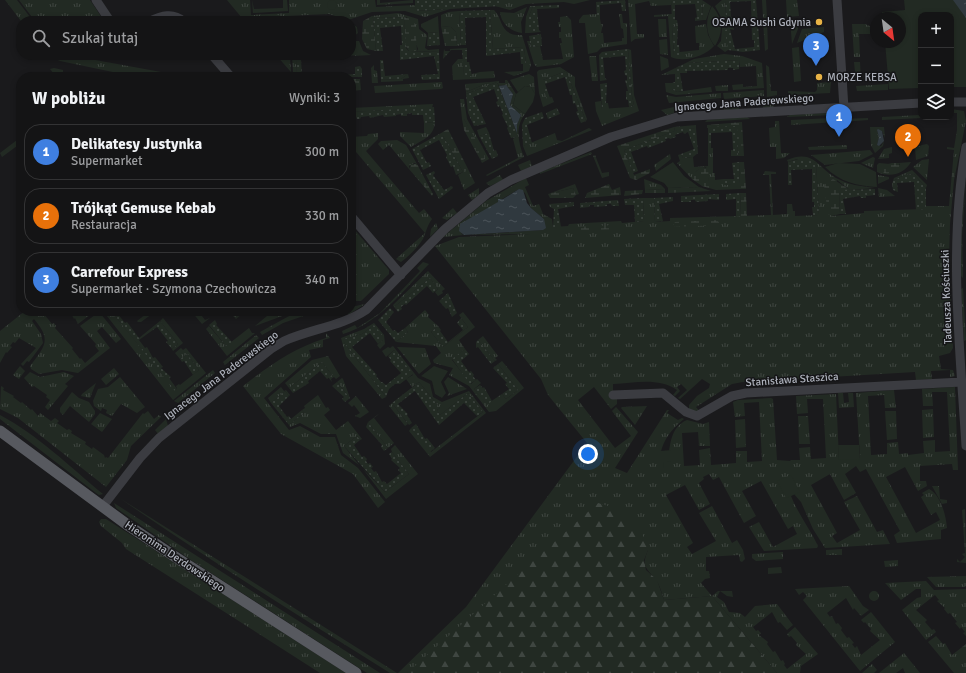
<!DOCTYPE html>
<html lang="pl">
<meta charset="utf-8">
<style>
:root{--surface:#141415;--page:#212122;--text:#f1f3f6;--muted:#9d9ea0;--line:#333334;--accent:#1a73e8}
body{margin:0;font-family:Signika,sans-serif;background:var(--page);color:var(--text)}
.controls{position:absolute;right:12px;top:12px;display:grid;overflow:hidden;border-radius:8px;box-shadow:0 2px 6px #0003}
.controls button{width:36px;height:36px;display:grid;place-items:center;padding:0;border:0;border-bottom:1px solid var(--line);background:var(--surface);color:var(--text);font:20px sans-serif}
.compass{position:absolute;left:870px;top:12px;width:36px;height:36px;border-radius:50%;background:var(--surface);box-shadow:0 2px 6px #0003;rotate:151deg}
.you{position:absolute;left:588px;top:454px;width:14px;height:14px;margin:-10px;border:3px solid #fff;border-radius:50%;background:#1a73e8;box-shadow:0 0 0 6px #1a73e833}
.badge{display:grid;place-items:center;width:26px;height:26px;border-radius:50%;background:var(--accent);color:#fff;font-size:13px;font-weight:700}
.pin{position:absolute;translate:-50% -33px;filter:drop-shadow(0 1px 2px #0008)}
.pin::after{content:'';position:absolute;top:21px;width:14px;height:12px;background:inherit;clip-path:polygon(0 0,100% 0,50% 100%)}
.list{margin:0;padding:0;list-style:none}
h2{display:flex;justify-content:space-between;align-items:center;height:52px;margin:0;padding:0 16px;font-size:17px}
h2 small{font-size:13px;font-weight:400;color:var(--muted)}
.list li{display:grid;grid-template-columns:26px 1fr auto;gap:12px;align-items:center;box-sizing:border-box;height:56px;margin:0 8px 8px;padding:0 8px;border:1px solid var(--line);border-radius:16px}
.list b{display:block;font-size:15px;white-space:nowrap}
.list p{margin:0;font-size:13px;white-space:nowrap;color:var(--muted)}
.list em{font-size:13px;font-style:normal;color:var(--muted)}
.icon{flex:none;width:22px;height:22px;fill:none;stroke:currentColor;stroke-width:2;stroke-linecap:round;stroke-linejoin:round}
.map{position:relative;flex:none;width:966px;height:673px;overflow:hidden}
.search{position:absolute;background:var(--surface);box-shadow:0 2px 6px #0003;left:16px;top:16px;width:340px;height:44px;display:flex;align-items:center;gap:10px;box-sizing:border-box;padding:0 14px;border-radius:16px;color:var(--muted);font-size:15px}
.panel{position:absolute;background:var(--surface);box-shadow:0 2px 6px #0003;left:16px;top:72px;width:340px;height:244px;border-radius:16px}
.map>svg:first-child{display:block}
.grass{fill:url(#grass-tufts)}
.forest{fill:url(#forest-firs)}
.wetland{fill:url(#wetland-marsh)}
.park{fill:#222a23}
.garden{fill:url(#garden-dots)}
.water{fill:url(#water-ripples)}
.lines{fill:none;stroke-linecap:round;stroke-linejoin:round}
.minor{stroke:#3b3c41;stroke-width:9}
.major{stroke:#57595f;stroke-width:11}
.poi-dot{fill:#e8b346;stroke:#151517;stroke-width:1.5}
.labels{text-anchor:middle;stroke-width:3;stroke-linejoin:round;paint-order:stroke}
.poi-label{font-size:11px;fill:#adb1bb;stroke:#151517;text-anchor:end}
.street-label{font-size:11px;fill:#adb1bb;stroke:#151517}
</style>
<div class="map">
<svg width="966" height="673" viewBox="0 0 966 673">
<defs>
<pattern id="grass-tufts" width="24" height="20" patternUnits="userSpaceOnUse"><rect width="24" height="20" fill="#222a23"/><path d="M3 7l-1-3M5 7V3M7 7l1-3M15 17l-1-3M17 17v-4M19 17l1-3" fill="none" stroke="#3f4641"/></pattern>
<pattern id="forest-firs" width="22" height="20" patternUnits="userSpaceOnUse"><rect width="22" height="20" fill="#222a23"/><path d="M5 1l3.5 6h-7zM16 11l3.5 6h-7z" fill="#3f4641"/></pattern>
<pattern id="wetland-marsh" width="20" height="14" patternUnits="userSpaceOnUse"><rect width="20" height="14" fill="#222a23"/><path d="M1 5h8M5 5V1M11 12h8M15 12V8" fill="none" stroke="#3f4641"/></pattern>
<pattern id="garden-dots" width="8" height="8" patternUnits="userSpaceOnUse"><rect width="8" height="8" fill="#222a23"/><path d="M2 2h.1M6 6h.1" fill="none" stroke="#3f4641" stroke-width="1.8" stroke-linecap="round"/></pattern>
<pattern id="water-ripples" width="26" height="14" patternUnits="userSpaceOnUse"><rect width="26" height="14" fill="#30393f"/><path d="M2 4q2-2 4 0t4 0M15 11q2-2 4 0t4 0" fill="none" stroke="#4b5359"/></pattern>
</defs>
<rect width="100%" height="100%" fill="#1a1a1c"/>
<path class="grass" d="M5,0H17L33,21H21Z
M19,0H90L102,18L98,21H35Z
M227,0H250L251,15L289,13V0H375L376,7L415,5L416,11L450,9L425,17L405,11L372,12L348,20L329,14L242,18Z
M252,0L254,9L283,8V0H287L288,11L253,13Z
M377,0H380V3L413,0V3L377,5Z
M500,0H590L574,4L564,2L526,4L510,10L495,6H500Z
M628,0H671V5L651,6L649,1L635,4L637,34H644V38L635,39L631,42Z
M702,0L711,6L706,20H703Z
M722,0H725L726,18L733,17V24L723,25L721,17L715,6Z
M762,0H766L767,18H763Z
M786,0H797L799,16L787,17Z
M530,6H533L529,16V33H525L526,17Z
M527,7L521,22L522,33C511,31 501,24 500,12L514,13Z
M490,10H494C504,20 499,36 522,35L531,64L529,71L514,76L504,72L523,71V64H526L524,47L493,49Z
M459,11L461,45L457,46L456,32L451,27L441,26V15L448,12Z
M398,13L418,19L419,29L427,35L425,48L428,50L439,49V52L417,51L418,49L407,17L373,18L372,16Z
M597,14V18L600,19L601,24H603L601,33H603L604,43L622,41V38H624L623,29L621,28L619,14H622L623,23H627V44L601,48L597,52L588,54L585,23H579V20L583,15Z
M672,14V20H677L678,26L672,27L674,55L680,52L699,50V43H696L695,26L706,24L708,35L714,46C705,56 684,63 671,57L668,16L654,17V15Z
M567,16L571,20L574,57L561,64L537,67L534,64L527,41H530L531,47L540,46L543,60L563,59L560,43H562L561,38H559V32H561V27H559L558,22H560V17Z
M328,18L336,21H286Z
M658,19H666L667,37H659Z
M790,19H799L798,29L792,44Z
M767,20L768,49L765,51L763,21Z
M852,24H865L870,26V34H859L860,57H854Z
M733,27L734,30L730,29L728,50L725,52L717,46L721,41L722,28Z
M824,27V32L797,43L802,29Z
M823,35L825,46L803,47V44Z
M667,39L668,55L660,54L659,40Z
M356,41H359L363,51L371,55L353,56L356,55V51H351V42Z
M799,47L801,81L794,82L792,48Z
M467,48V50H451L443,59L444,49L445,51H450V49Z
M628,49L631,50L634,95L639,111L602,126L596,111L595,102L601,101L602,109L629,107L634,105L632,96Z
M724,54L742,56L762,63L764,88L733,90L732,85L743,84V87L757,86L756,66L740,67V60L686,63L675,69V74L661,75L694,59Z
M48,55H68L161,72L175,75L177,77H137L60,61Z
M276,55L290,57L291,72Z
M292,55H301V60H296L297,74L293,72Z
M589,56H596L598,81H592Z
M660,56L668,59L669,67L661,71Z
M458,59H463L464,76L480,72L494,71L495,78L453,80L452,66Z
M854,62H860L861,82H856Z
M374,65V70L377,71L378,83H372L371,68Z
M766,65L769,67L771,91H777V95L767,97Z
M560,67L575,77V86L587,119L586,121L566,71L543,80L547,98L552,97L554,102L543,107L539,93L537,72L539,70Z
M54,68L63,70V75L60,77L57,73L54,74L50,69Z
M408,74L409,78L403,79V81L381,82V80L401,79Z
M529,74L534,77L535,94L531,87L525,86L518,92L510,80Z
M505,80H507L516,94L513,105L525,114C515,126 518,143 524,157L487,176L486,175L518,158L513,139L517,136V125L521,115L510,105L513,94L506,85L499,86L497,82L466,94V92L490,82L499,81V83H505Z
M442,82L443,88L441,89L375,93L374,86Z
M831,82L830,93L788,95V91L815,92L817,90V83Z
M665,83H672V89L677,92L711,87L712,92L676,95L666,92Z
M888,84V90L857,91L856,86Z
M728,85V91H716L715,86Z
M764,90V96L724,99L723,93Z
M721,93V98L669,103L666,95L676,97Z
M460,99H464L467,119L489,159L482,163L481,161L485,159L464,119H462Z
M778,101L773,107L763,108V102Z
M739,103V109L724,110V104Z
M433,104L432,108L351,112V108Z
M674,107V113L667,115L661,110Z
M951,109L964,111L966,121L954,180L950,224L949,258L953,348L950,353L939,356L941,369L953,370L955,376L950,377V370L931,371L932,379L916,380L915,372L743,382L732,384L696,407L700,412L689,410V405L697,396L709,388L710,384L702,379L680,399L678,398L687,390L681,384L677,387L680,391L675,396L673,395L677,390C659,377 634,383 613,384V391H611L617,398V404L611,409L594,387L578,400L615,448L631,436L612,411L616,407L638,432L615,468L627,473L667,410H669L667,413L678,420L682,418L684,419C671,429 658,446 661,462H667C671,446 669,428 687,420L703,424L709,422L710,446H699L698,432L682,433L684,466L700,465L699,450L710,448L711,465L736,463V451H747V462L762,461L759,402L744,403L745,416L735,417L733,402L738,400L771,398L773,399L777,460L790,461L791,460H800L799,448L810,447L811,459L826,458L823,399H807L808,413L797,414L796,396L836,394L839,459H860L856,393L894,390L896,408H885L884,395L868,396L871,455L887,454V443L898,442L899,454L908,453V455L924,453L923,441L935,440V452L950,451L947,392H932L933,406H923L922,389L955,387L958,470H953L952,464L920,466V481H926L927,486L918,491L905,467L886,477L916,533L940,520L936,512L931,515L921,497L924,495L922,493L929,489C941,495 946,516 947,528L941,530V539L897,543L894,535L900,531L866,469L860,472L856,466L845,474L856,493L844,500L830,474L811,485L837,533L832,536L837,543L860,530L844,502L857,496L877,532L883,530L890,544L825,548L813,529L801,502L794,494L799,491L791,496C798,514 810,529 818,546L817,548L764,551L749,527L759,522L773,547L797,534L793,526L788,529L761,481L742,491L756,516L744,523L719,477L713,480L709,474L703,477L704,479L699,483L710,504L699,510L685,485L666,495L693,543L687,547L692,554L716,541L699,513L712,506L732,543L737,540L743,550L745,559L742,562L740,561L739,555L706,557V571H709L710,578L705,579L701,583L712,596L718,591H732L733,597L727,596L720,591L717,597L724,602L729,612L740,613L745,617L755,606L777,604L793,625L787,630L780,622L778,623L772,612L753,627L756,631L758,630L761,633L759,635L768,642L767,644L773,652L775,651L781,661L783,660L785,664L784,665L787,669L806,654L796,645L797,643L791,636L789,637L787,634L795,627L818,654L801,666L800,673H777L712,596L664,600C662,594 660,585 656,580C646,567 641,567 648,550L407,673H398L466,607L587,443L548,395L541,379L435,246L459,237L531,234L468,235L543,230L544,219L531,208L525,193L519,189L502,199H498V202L461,234L464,235L443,237L486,201L526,178L529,185L525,187L533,206L539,204L543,214L552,219L553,227L568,226L569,224L621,221L622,223L644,221L643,198H654L655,222L670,221V218L771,215L769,175H763L765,171L776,172V174H771L773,215L787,214V204H792L793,211H795V216L819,215L816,163L797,159L788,162L787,160C814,149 817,167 836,178C849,185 860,186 875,188L850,190L837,180L832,216L864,213V211L925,209L926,206H949L954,150L947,149V147L954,148L957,130V113H951Z
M843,112L844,119L868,118V120L841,122L833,115L787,117L790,115Z
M920,115L921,118L882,120V117Z
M747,117L750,119L705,122L707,120Z
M832,118L836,122L791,125V120Z
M775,121H779L781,153H790L784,158L776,159V147H770L769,128L775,127Z
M435,122C434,137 422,140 411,147L400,136V132L424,133V123Z
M696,125V128L675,131L674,127Z
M486,127L489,133L479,136L477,130Z
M870,127H884L885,138L882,131L877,130L879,137L877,145L881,146L884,141L883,146L875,153L871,145Z
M589,128L592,130L527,156L523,146L555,133L557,140L562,141Z
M378,133V139L366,151L419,213L424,209L432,219C427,226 426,232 423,239C418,247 408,257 401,262L396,259L425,233L351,146V137L367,136L368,134Z
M21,137V143L2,157L0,153Z
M397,140L406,145L417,164L414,163L409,166V169L389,145L383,150L378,144L381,141Z
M847,145V149L809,150L808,147Z
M922,145L927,144L929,146L928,156L916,160L915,148Z
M892,147V153L889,154V158L878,159L884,149Z
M708,148H713V173H715V180L724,179V185L740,183V189L716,190V182H709L706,167C698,168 694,172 692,179L677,163L680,161L678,155L681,154L683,158L693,157L694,167L708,166Z
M870,150L873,154L859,161L825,165L811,155Z
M591,152L592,154L540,174V172Z
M670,154L671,159L656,171L654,165Z
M595,155L602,173L609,172V176L602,178L593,156Z
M873,157L875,158L873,168L861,163Z
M929,159L927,179V180L913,167L922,160Z
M530,160L532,166L521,171L518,165Z
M911,162C904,174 890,178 877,172V165L879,163L900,165L899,163Z
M468,169L475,183L464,190L458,175Z
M912,170L927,185L926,188L914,174L904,175L893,181V190L892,184L894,178Z
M500,175L503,180L490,186L486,183Z
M878,175L889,177V179L878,184Z
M966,178L962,236L963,278L961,276V234Z
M644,179L661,185L665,189L645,190Z
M575,184L579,194L576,195L573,188L548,194Z
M479,188V195L472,200L468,195Z
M878,188L887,190L895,196L879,197Z
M453,208L457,213L447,220L442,218Z
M436,223L438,229L430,237L431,229Z
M353,228L389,270V274L361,301H351V229Z
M423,262L429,264C403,291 379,323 343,334L342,331L355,325L357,328L380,313L420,271L417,268Z
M428,271L445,289L442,291L443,293L438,296L435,292L438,289L430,278L394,307L393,305Z
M963,288L966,340L964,341L961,289Z
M365,304L348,315L347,311H351V307Z
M425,310L429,315L428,317L438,326L431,332L443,347L468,327L459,315L463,312L475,327L459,340L465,349L452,360L471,384L477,379L481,383L474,389L487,404L502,394L506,399L518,390L498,364L502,361L524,388L496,411L489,412L469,386L449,375L453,368L434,363L433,360L441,353L436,346L396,342L408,332L405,328Z
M25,311H47L44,314L52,324L54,323L56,326L55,328L73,348L72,349L80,359L81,358L85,363L99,351L95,346L96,344L80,326L95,315L96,316L100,313L121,339L116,343L102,327L97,331L110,348L78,373L62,370L39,374L31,369L30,366C45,346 52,340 34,319L32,321L41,334L43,343L29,362L27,361L23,366L21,364L36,348L19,338L15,343L13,342L10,346L12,347L7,353L6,352L0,363V331Z
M70,311H95L78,324L75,318L74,319Z
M103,311H111L175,390L177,389L176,386L179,384L180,385L199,370L187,354L180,359L175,353L181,348L183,350L186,348L206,373L173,400Z
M150,311H156L141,322H138L137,321Z
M191,311H198L205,320L210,318L202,324Z
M229,311H241L243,313L236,319Z
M273,311H282L285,315L255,326Z
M304,311H318L283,323L262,335L260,332L291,315Z
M163,318L183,343L173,351L172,349L178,344L160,321Z
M374,323L384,335L385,344L380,349L377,345L383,340L374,325L362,334L344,339L345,344L386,397L382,399L346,356L341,338L364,329Z
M209,326L226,346L249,328L252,333H255L227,356L206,329Z
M326,333L330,338L323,340V347L309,350L311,357L264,398L289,430L300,426L320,437H335L341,455L358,468L385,502L378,508L353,474L281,434L243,386C270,365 294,348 326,338Z
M256,335L259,338L225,365L223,362Z
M483,336L498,356L495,358L497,360L495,361L478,340Z
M393,346L418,378L430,384L433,397L442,402L469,391L486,413L430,457L409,431L411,428L431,452L483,412L468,393L440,415L437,410L440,408L419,382L412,387L406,379L413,375L394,350L386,357L382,351L388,347L390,348Z
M397,347L425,348L431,364L419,374Z
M328,356L340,376L336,379L334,377L331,379L332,382L328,377L332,375L322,362L289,388L285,383L312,360Z
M20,366L25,371L19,379L13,375Z
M114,368L119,374L106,385L101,379Z
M213,370L215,373L178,403L174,401Z
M30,372L40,377L64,372L74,376L65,384L68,386L48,410L45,407L50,400L46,397L47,395L34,386L32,387L24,378Z
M120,377L145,407L137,413L121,404L112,416L106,413L107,410L102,408L101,411L94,406L93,401L98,389L108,387Z
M448,377L467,389L447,396L449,393L444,382Z
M342,378L343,379L350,398L337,382Z
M96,383L90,398L81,396L82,394Z
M1,386L4,388L3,390L14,396L13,397L21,403L22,402L31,410L32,409L38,416L40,413L51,421L55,418L59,421L57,423L67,430L69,429L72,431L71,433L86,442L85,444L92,449L93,447L104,455L105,458L106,457L108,458L143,413L144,414L148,411L154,419L159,415L161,417L131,446L127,460L106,487L18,418L0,409Z
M281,387L284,391L286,390L290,395L289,396L285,391L271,403L268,398Z
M72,392L79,398L89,402L95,411V414L89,422L70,406L63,415L60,412V408Z
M838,393H843L844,403L849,402L848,393H853L854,407L839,408Z
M318,395L326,408L328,407L330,410L324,415L336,430L348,421L362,439L360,440L357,436L344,446L359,465L343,453L336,434H321L300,423L290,427L289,425L304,413L302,410L305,408L304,406Z
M356,396L369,412L360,418L355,416L360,413L354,405L352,407L348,403Z
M392,403L408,424L405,426L389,406Z
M647,406L635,425L621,408L622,407Z
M933,409L934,437L923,438L922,410Z
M885,411H896L897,439L887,440Z
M100,413L112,419L102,432L91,424Z
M380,413L374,418L394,443L388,448L368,422Z
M0,415C38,435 70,467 103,494L99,495L96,493L0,419Z
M798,416H808L810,444H799Z
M166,419L168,426L159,435L155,430Z
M745,419L746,447L736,448L735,420Z
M395,445L418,474L386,499L363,469L385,492L409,474L392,452L391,449Z
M932,486H939L940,499L947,500V503L942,504Z
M121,499L397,673H390C299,616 209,560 121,499Z
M114,503L380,673H367L191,560L116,508Z
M965,509L966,563L957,562V559L960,562L965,557L962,554L965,553L962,510Z
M101,519H106L346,673H320L126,549L122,543L101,526L99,522Z
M842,549V555H826V550Z
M783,552V559L756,561L752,558V554Z
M898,560V566L885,567L884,561Z
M781,567L782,573L768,574V568Z
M966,576V586L964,587H936L927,577Z
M926,581L934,590L966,589V636L963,633L965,632L961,627L960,629L955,623L957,622L950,613L948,614L944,609L945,608L937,601L939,600L935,595L916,610L927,620L925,622L932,630L934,629L936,632L926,640L902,610L917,598L921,597V589H916L901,600L885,583Z
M849,586L863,606L869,610L861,616L854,608L853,610L846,598L827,613L830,617L832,616L836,624L838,623L842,628L841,630L847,638L849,637L854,643L852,644L855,648L857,646L861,655L880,640L870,631L871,629L865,622L864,623L861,620L871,612L895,642L860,671L803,600L807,596L803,592L799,595L795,589Z
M869 596a5 5 0 1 1 10 0a5 5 0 1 1-10 0Z
M936,636L943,644L945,643L952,655L966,644V673H954L928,642Z
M904,653L920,673H905L903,668L896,673H879Z
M872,664L877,670L874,673H862Z"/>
<path class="forest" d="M598,503L615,508L641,530L648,550L644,560L646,570L657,580L664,600L712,596L777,673H407Z"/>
<path class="wetland" d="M372,16L373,18L376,51L367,49L362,39L363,21Z
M404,17L411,19L415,24L417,51H409L405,45Z
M441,26L451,27L456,32L457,46H445Z
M351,79H360L361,90L351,91Z
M490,82L466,92L465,84Z
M462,119H464L485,156V159L481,161L464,130Z
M742,122L744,156H738L736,127L707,128V125Z
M674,127L675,131L624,150L634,175L650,169V173L636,180L630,178L617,146Z
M448,129L468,169L465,172H463L443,136V132Z
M739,162H744L746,189H740Z
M892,163H899V168C893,174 881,177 880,166Z
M411,164H417L433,194L432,196L409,169Z
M701,167L708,168L709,182H716V190L702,186L692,179V175Z
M833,179L850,190H839L840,214L832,216L828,214L824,185Z
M609,184L612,190L620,187L621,195L585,198L587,193Z
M699,187L711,191L668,193V188Z
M573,188L576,195L573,198H550L548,194Z
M665,189V193H645V190Z
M643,190L642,194L624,196L625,191Z
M740,193H746L747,216H741Z
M717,220L721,225L672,227L675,222Z
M613,225L619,229L571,231L575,227Z"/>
<path class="park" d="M904,0H966V87H951V15H921V88L889,89L885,42H900V18H882V12L905,10Z
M327 5a5 5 0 1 1 10 0a5 5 0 1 1-10 0Z
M712,6C723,18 724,32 715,46C705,34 705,19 712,6Z
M280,15L281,21H251V17Z
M438,16L439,32L428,33L421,27V24Z
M351,23L357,27L358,33L351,39Z
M525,86L531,87L535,94L533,102L525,114L513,105L516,94Z
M673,162L684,176L699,187L668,188L664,183L650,177Z
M838,163L860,164L876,172L877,187C857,186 840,182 825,167Z
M434,366L448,371L441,382L446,393L442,398L435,394L432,381L421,376Z
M838,445H859L860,459L839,460Z
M671,450V461L667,462V468H664L663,462H660V451Z
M791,475L800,492L786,498L777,481Z"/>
<path class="garden" d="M415,0H500L501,6L415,11Z
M625,0L626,11H622L621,3L600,5V19H597L596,2Z
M671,0H702L703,20L695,21V18L697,17L695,4L675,5V20H672Z
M725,0H756L760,50L743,52L728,50L725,30L730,29L735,49L754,47V40H752L751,1L730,2L731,17L726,18Z
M559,5V8L537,9L539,30L541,32L529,33V16L533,6Z
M490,10L493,49L524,47L526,64H521L520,52L486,56V17L465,18L466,45H461L459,11Z
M404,17L406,48L409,51L439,52L440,79L422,80L421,75L438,74L434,56L400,60V45H402L401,26L380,28L383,51H376L373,18Z
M678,26L677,45H679L680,57L674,55L672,27Z
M439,32L440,45L427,46L428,33Z
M541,34L542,46L531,47L529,36Z
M628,49L632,96L634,105L629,107L628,100H626V91H628L625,80H627V76L625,75L624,71L626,70L625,56L603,58L605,78L607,80L600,81L599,55L602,52Z
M462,50H467V62H469L472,76H464Z
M351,51H356L357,55L318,59V55H351Z
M296,60H301L302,75L320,74V77H299L297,74Z
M380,60H383L385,76L408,74L401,79L381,80Z
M740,60L739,69L733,70V68H728V70L687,71V73H680L683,91L677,92L672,89V83L675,82V69L686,63Z
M360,66L362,69V77H340V75L355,74V67Z
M566,71L586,121L581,123L576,112L578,111L575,103L573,104L572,95H570L565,77L545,84L550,98L547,99L543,88V80Z
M497,82L517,133V137L511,138L507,128L508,127L502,115L503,114L500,106L498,107L496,102L498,101L494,89L473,97L486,124L474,126L468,113L466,94Z
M607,83L606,103H608L609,109H602L600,84Z
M434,107L435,122L424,123L423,115H412V113L407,114V116H401V114L396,115V116L384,117L383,115L370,118L369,116L361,117L360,119H357L356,117H351V112Z
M557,108L560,114L548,119L546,113Z
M542,112L544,118L527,125L532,143L523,146L522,125L525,118Z
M737,126L738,156H731V150H733L732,132L711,133V148H708V127Z
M696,128L698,153L693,157L683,158L681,154L694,149L688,132L684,134L683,132L675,135L676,137L670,139L669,138L665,139L666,141L648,148L647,146L631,152L638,171L633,173L624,150L680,129Z
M443,132V136L463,172L456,175L453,166L451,167L446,157L447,155L439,140L420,150L427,163L429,162L431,166L423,170L412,149Z
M489,133L494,151L496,150L498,156L492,159L479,136Z
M802,158L816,163L819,215H813L812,207H814V202H812V169L791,170L792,185H788V162Z
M739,162L740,184L724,185V179H734L732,163Z
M434,171L435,173L433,175L444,190L452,186L453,188L439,199L426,175Z
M914,174L926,188V209L916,210L914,182L897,183L898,192L893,190V181L904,175Z
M875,189V195L866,196V198H861L860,196L843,199L846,214H840L839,190Z
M740,193L741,216L736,217V199L726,200V194Z
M719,194V200L708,199V201L696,202L695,200H691V202H681V196Z
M673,197V201L659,204L663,221L655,222L654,198Z
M643,198L644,221L635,222L634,205H625L624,199Z
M618,200L619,206H612L611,204H607V206L594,207V205H590L589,207L580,208V203Z
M574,202V206L558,209L561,227H553L554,209L550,207L549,204Z
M430,278L438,289L433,293L427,286L406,305L405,304L401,307L402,309L398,312L394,307Z
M448,293L457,313L452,317L448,308L446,309L439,301Z
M390,308L394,312L386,322L393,331L395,330L398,333L405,328L408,332L396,342L378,320Z
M111,311H118L117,313L125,323L127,322L139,338L160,321L178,344L172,349L166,342L168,341L157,327L139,340L145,348L147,347L153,358L155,357L163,367L161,368L171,377L169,378L177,389L175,391Z
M461,318L468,327L443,347L431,332L438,326L441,330L440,331L448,342L463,330L457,323Z
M215,320L217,324L216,325L232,342L226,346L209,325Z
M374,325L383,336V340L378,344L370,333L352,347L377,375L376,376L381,382H382L386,385L401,373L390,361L391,360L388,356L394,350L413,374L400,384H395L389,389L386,397L345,344L343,339L362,334Z
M478,340L495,361L491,364L478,347L476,348V342Z
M465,349L469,354L461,361L469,372L471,371L474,375L473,376L476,380L470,384L452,359Z
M187,354L199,370L193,375L184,361L182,362L180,359Z
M322,362L332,375L327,379L320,371L308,381L309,383L293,393L289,388Z
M498,364L518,390L506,399L502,394L509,389L505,384L507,383L493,368Z
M337,382L350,398L345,402L342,399L344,397L332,386Z
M419,382L440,408L437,410L440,415L468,393L483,412L477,416L464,403L439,425L415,391L398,404L408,414L407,415L412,423L409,425L392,403Z
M480,385L483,388L484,387L492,401L487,405L474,389Z
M285,391L289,396L279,406L287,417L289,416L291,419L302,410L304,413L289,425L271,403Z
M368,422L388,448L384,451L381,447L382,445L366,427Z
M416,424L425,439L427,438L435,448L430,452L411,428Z
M357,436L360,440L354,445L362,457L364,456L367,459L366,461L368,464L370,463L373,467L371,468L374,472L376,471L382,482L384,481L387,484L401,473L398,470L400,468L391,460L392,459L389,454L392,452L409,474L385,492L344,446Z"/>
<path class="water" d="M953,0H966V18Z
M506,85L513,94L510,105L521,115L517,125V133L499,86Z
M878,129L882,131L884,141L879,146L877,145L879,137L877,130Z
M519,189L523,190L527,203L531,208L544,219L546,228L543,230L464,235L459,231L460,224L498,202V199H503Z"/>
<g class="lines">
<path class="minor" d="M96,0L110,21
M837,0L844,108
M150,21C161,16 173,12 183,21
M212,55L231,77
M951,102H966
M966,147C948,245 960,347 966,446
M351,216L401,275
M613,395L663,393L686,412L697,416L732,396L746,393L962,382
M103,506L140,458L159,438L271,349L284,341C311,329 342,326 366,310L445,229L488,193L511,180L611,137L677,117L921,103"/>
<path class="major" d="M0,431L129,526L180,560L356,673"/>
</g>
<g class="poi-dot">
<circle cx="819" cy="22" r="4"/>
<circle cx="819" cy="77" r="4"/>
</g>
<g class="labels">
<g class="poi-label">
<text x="811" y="26">OSAMA Sushi Gdynia</text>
<text x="827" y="81" text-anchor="start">MORZE KEBSA</text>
</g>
<g class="street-label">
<text transform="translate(744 102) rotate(-4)" y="4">Ignacego Jana Paderewskiego</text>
<text transform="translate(946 297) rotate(-92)" y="4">Tadeusza Kościuszki</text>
<text transform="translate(221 375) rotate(-37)" y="4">Ignacego Jana Paderewskiego</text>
<text transform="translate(792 379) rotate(-4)" y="4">Stanisława Staszica</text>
<text transform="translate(175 556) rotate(34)" y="4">Hieronima Derdowskiego</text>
</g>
</g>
</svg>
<div class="controls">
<button>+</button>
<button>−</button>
<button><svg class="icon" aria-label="layers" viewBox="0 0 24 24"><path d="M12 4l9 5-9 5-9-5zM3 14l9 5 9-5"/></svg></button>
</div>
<svg class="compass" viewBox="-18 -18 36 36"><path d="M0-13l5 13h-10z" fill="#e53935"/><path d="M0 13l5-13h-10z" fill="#9d9ea0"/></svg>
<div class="you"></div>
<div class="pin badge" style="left:839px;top:137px;background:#3f7fe0">1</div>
<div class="pin badge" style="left:908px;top:157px;background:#e8710a">2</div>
<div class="pin badge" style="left:816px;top:66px;background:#3f7fe0">3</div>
<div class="search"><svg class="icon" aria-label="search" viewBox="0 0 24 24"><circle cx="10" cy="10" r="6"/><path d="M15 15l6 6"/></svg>Szukaj tutaj</div>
<section class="panel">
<h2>W pobliżu<small>Wyniki: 3</small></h2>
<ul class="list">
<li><span class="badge" style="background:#3f7fe0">1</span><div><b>Delikatesy Justynka</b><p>Supermarket</p></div><em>300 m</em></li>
<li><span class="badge" style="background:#e8710a">2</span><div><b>Trójkąt Gemuse Kebab</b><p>Restauracja</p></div><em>330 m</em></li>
<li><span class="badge" style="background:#3f7fe0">3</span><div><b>Carrefour Express</b><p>Supermarket · Szymona Czechowicza</p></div><em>340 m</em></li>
</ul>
</section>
</div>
